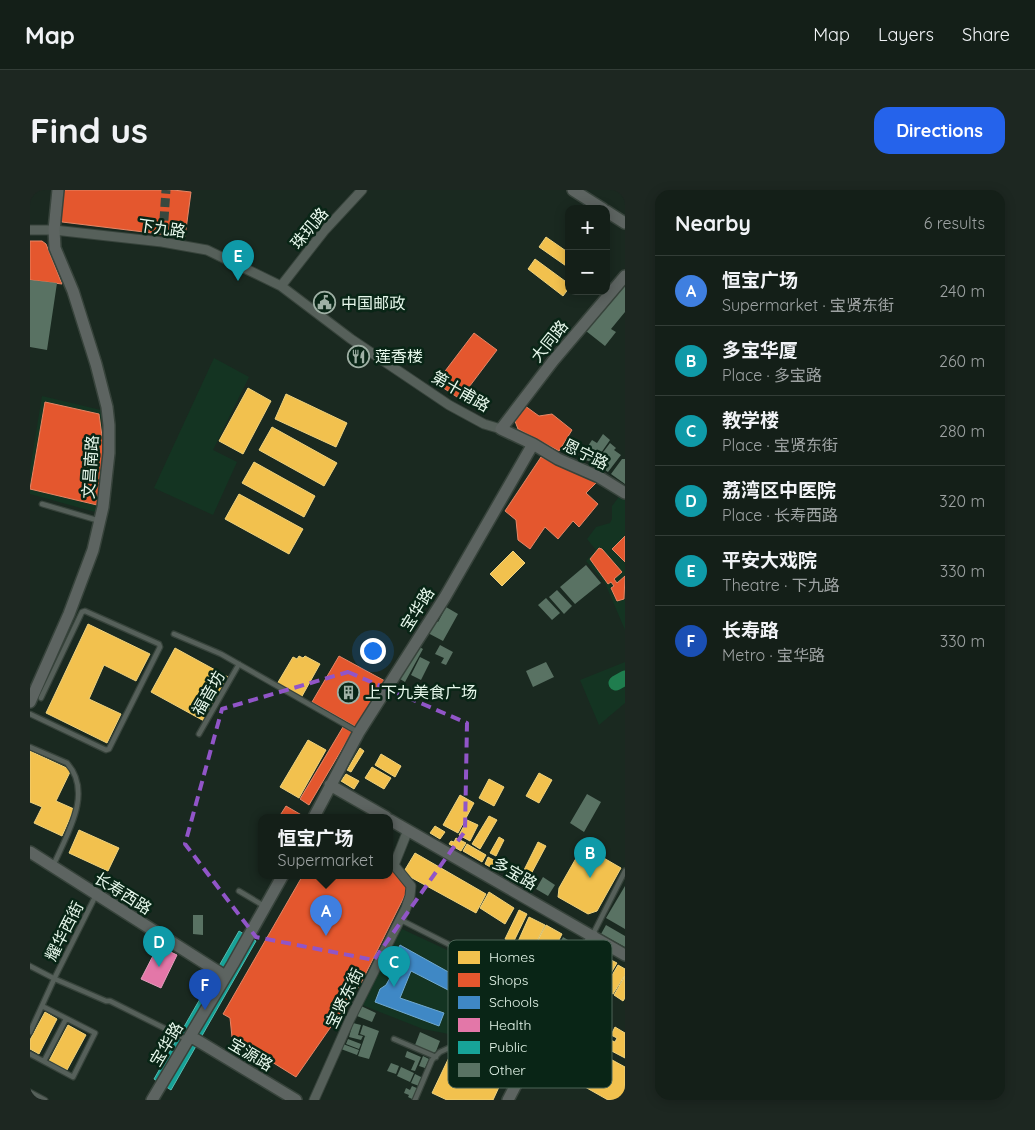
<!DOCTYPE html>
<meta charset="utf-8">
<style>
:root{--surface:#141f18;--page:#1d2721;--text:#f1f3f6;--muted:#9da2a2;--line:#333d37;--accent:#2563eb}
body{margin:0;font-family:Quicksand,"Noto Sans SC",sans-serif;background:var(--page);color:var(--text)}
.controls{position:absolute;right:15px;top:15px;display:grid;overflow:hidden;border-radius:10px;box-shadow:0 2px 12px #0003}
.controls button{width:45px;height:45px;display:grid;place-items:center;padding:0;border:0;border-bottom:1px solid var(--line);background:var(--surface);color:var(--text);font:25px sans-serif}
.you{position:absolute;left:342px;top:460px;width:18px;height:18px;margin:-12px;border:4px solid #fff;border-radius:50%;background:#1a73e8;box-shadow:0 0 0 8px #1a73e833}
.badge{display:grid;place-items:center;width:32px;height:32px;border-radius:50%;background:var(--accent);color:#fff;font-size:16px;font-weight:700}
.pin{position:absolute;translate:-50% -41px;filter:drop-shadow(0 1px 2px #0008)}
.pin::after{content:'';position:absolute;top:26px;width:18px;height:15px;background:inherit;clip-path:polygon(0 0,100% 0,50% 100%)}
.popup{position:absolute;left:228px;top:624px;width:135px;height:65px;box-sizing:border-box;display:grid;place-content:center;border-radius:10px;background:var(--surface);filter:drop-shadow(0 1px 4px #0005);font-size:16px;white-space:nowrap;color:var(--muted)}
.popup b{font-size:19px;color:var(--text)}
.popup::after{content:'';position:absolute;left:50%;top:100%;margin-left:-10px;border:10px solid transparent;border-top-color:var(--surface)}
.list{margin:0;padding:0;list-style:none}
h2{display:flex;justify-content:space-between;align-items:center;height:65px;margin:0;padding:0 20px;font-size:21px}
h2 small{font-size:16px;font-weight:400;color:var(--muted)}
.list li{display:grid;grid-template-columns:32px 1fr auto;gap:15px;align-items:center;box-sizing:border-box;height:70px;padding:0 20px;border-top:1px solid var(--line)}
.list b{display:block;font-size:19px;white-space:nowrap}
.list p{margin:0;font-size:16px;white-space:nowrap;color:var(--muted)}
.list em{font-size:16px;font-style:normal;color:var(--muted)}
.map{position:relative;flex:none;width:595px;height:910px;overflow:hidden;border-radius:15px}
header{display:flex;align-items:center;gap:30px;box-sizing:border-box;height:70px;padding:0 25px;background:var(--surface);border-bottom:1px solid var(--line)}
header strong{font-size:24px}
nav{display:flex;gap:28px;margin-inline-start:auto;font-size:18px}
.intro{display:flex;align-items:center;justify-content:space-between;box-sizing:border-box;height:120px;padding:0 30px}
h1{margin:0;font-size:35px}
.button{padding:12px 22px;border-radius:15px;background:var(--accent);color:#fff;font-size:18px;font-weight:700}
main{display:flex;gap:30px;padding:0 30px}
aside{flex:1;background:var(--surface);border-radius:15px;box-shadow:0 2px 12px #0003}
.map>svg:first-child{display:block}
.built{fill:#143422}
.green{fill:#643258}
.homes{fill:#f2c14e;stroke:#efd27d}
.shops{fill:#e4572e;stroke:#e58767}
.schools{fill:#3f88c5;stroke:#71aad1}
.health{fill:#e377a8;stroke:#e49ebc}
.public{fill:#17a398;stroke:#55bcb1}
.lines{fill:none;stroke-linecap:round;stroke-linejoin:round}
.river{stroke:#1f7d4e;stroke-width:15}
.building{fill:#597263}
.street-tunnel{stroke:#39483f;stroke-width:9;stroke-dasharray:9 4.5;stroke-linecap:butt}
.lane-casing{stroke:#37433b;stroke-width:7}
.street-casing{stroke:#37433b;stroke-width:11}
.secondary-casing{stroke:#37433b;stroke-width:14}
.lane{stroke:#56605a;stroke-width:4.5}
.street{stroke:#56605a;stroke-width:9}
.secondary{stroke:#5d6461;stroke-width:11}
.marked{fill:none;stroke:#9155c8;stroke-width:4;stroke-dasharray:10 6;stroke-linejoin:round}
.labels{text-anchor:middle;stroke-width:5;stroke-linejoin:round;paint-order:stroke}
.street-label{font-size:16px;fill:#e7f8ec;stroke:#092516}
.poi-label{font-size:16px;fill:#e7f8ec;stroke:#092516;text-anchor:start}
.key{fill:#092516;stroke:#4c6456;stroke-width:1}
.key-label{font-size:14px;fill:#e7f8ec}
</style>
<header>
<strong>Map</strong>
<nav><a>Map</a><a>Layers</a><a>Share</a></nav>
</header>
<div class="intro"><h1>Find us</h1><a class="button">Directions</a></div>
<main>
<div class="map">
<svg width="595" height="910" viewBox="0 0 595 910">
<rect width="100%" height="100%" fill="#1a2920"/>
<path class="built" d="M184,168L219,187L183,260L207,272L183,325L124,298Z
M12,206L75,221L76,277L69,323L0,304V279Z
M591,304L595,307V440L575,393L556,371L566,360L557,349L566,337L580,333L582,329V316Z
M595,472V513L569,535L550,490Z
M372,739L501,799L496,817L474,812L460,852L393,839L332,815L350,776Z"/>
<path class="green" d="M433,793L450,800L437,834L421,828Z
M451,801L469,808L455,842L438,834Z"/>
<path class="homes" d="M516,47L539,63V78L509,57Z
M505,69L539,94V98L533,106L498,79Z
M218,198L241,211L213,264L189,251Z
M256,204L317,233L306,257L245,229Z
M17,220L66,229L64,239L15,230Z
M242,237L307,273L294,296L229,260Z
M13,241L67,253L65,265L11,253Z
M10,264L72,279L69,291L7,276Z
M224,272L285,306L274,327L212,293Z
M4,286L65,301L63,312L2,298Z
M209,304L273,339L259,364L195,329Z
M483,361L495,373L472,396L460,384Z
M58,434L120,464L106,491L74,475L59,509L91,524L77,553L16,523Z
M145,458L198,487L174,531L121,502Z
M269,466L273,468L275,466L290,474L271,508L247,494L263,467L267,469Z
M278,550L296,560L269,608L250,597Z
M330,558L334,561L321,582L317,580Z
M0,561L41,580L26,611L44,619L32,646L4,633L12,617L0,612Z
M351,564L371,576L365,587L345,575Z
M342,577L361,588L354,599L335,588Z
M509,583L522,590L509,613L496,606Z
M316,584L329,591L324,599L311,591Z
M459,589L474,597L464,616L449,608Z
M430,605L444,613L428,643L413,635Z
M459,626L467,630L450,659L442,654Z
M437,630L448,635L440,651L429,645Z
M405,636L415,642L410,649L400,643Z
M49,640L89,658L78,681L39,663Z
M469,647L474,650L466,666L460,663Z
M426,648L436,653L431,661L419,654L421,651L424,652Z
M508,652L516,656L500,686L493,682Z
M437,654L456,665L452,672L433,661Z
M553,656L591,678L567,721L558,724L528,707L529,698Z
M385,663L456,704L446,723L373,683Z
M458,667L473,675L469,682L455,674Z
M474,676L490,685L486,692L477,687L479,683L472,680Z
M369,682L374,702L364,704L362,708L366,710L363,715L354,709L349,719L335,711L340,701L329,696L332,692L336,693L339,691L336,685H360V683Z
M295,685H320L324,687L322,692L313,686L308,696L293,688Z
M491,686L499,691L495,697L487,693Z
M459,702L484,718L475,734L450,718Z
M335,712L348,720L343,729L353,734L345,749L335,743L330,753L316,745L321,736L312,730L321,715L330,721Z
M489,720L497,724L483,753L475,749Z
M499,727L515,735L501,763L486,756Z
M516,735L532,744L518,772L513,769L515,759L512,758L511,761L509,760L506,766L501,764Z
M315,747L328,754L323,763L332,769L324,783L315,778L309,787L295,779L301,770L292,765L300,750L310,755Z
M569,763L578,768L567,785L559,780Z
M579,769L587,773L578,788L570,784Z
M480,770L517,778L518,774L532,782L527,793L477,780Z
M588,775L595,779V785L583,804L574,799Z
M595,786V808L593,811L584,805Z
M288,793L301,800L296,809L305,815L297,829L288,824L282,834L268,825L274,816L265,811L273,796L283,801Z
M225,804L239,812L234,822L244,828L241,831L238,830L235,832L238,840L216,847L214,839L205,841L200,820L209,819L212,815L208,812L211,808L220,814Z
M540,811L549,816L532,848L522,843Z
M553,817L564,824L545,856L534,850Z
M15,822L27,829L9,864L0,859V850Z
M566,827L577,834L559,864L548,857Z
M266,828L280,836L275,846L286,852L282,855L279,854L276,856L279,864L257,871L255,863L246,865L241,844L251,842L253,838L249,836L252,832L261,837Z
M38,835L56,845L37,880L19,871Z
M585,837L595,843V868L574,857L578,849L585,852L587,848L581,845Z
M423,859L475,884L463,910H417L402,903Z
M515,862L538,874L529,891L506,879Z
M573,865L595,877V905L592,910H578L555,897Z"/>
<path class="shops" d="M33,0H143L161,2L155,47L32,32L29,25Z
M0,51H12L16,54L32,94L0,90Z
M444,143L467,160L430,209L406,193Z
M15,212L69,224L74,261L67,315L0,299Z
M491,213L509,226L522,224L542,240L529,261L488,239L485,231Z
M511,267L567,292L556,303L568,314L549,337L543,331L528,349L515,337L500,359L488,350L486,330L475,321Z
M595,346V372L582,359Z
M569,358L572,359L592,382L584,389L587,393L595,386L594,409L587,411L581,398L584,396L581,392L578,394L560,369Z
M309,466L355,491L328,538L282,512Z
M313,537L322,542L279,615L270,609Z
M256,616L275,627H249Z
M360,674L369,681L379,697L330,795L266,887L202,847L200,828L193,824L273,685H360Z"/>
<path class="schools" d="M370,755L431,789L424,803L381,781L370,808L414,823L409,836L345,812L350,799L356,795L361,786L364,775L362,770Z"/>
<path class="health" d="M128,756L147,765L131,798L111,789Z"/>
<path class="public" d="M209,741L226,751L141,900L124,889Z"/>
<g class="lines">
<path class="river" d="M586,493L595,488"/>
</g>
<path class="building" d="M0,90L27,93L17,160L0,157Z
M595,94V122L581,139L586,142L575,156L556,141Z
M573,244L580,250L564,273L550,268L562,250L567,253Z
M580,253L586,258L584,260L591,265L578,282L565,273Z
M592,269H595V294L581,284Z
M556,375L571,393L545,414L530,397Z
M527,400L542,416L534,424L519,407Z
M516,408L530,423L522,430L508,415Z
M416,417L428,424L413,451L396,442L403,429L408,432Z
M410,455L423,462L416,475L411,473L414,468L405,464Z
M388,456L393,459L375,492L370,489Z
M390,467L400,472L391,490L381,485Z
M516,472L524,487L503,497L496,481Z
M557,604L571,612L554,642L540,633Z
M513,687L525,695L518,706L506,699Z
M595,696V739L576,728Z
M163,725H173V745L163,744Z
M576,735L595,746V757L571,744Z
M533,747L543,753L545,759L538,772L532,770L534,766L525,762Z
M331,816L346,823L342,832L327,826Z
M482,817L507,828L493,857L468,845Z
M323,833L331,835L328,845L333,846L331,850L319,847Z
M333,835L349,841L339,869L328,866L335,846L338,847L330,844Z
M390,842L410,851L405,864L385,855Z
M318,849L331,854L329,859L316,854Z
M313,854L329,860L327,865L311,859Z
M377,861L391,867L385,881L381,880L385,871L375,867Z
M393,866L399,869L395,878L389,876Z
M361,873L369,876L366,884L357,881Z
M371,877L384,883L380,892L367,886Z
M385,884L393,888L389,896L381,893Z
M382,896L389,899L384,910L378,907L379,905L374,903L376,898L380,900Z"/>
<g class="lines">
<path class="street-tunnel" d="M133,44L136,0"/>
<defs>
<path id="lane" d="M12,314L70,331
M144,444L191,464L328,542
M0,524L76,560L79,559L130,457L129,454L55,421L52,422L11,508
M169,544L209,474
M0,557L37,573C64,603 36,646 23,676
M209,701L234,716
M371,730L528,810
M563,744L595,681
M0,776L25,789L76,811H80L156,849
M0,842L26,785L66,705
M364,849L406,867
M0,864L43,887L65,843L12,816
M14,871L36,829
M0,902L15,910
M385,910L402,870L410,862L421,857L437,859L494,877"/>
<path id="street" d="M0,40H24L132,52L177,60L251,96L321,149L419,215L454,234L471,239
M251,96L294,41L332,0
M284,910L320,829L376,718L380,706L381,696L364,675L378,640"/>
<path id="secondary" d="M543,0L573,19
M576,21L595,33
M595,86L523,171L471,239L503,254L528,269L569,287L595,303
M0,512L39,424L63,360L73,317L79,263V235L77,217L66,174L43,101L25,58L24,40L28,0
M300,595L356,627
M284,627L329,542L415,407L503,254
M360,630L595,765
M0,662L195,786
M160,846L266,910
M122,910L203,774L253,685
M478,910L563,746"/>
</defs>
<use href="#lane" class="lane-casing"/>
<use href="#street" class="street-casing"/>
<use href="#secondary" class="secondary-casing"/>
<use href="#lane" class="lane"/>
<use href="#street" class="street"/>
<use href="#secondary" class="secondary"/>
</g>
<path class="marked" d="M318,482L437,533L435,641L344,770L226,747L155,654L192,519Z"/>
<defs>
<symbol id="civic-ring" viewBox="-11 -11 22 22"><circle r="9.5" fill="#092516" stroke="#9fb0a5" stroke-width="1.5"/><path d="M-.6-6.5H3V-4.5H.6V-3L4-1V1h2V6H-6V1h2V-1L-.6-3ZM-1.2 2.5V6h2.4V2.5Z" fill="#9fb0a5"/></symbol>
<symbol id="restaurant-ring" viewBox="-11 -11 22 22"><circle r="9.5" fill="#092516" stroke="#9fb0a5" stroke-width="1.5"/><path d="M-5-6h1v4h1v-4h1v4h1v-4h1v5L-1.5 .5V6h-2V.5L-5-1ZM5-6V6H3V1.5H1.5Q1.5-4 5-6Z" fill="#9fb0a5"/></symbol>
<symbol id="building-ring" viewBox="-11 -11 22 22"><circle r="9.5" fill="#092516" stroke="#9fb0a5" stroke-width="1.5"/><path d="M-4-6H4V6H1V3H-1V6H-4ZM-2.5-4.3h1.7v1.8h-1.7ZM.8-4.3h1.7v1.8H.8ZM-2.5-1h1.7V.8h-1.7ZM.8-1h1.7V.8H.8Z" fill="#9fb0a5"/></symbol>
</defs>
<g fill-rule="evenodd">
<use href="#civic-ring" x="282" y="100" width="25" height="25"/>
<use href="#restaurant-ring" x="316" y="154" width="25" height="25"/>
<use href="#building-ring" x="306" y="490" width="25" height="25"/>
</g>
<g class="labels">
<g class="street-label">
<text transform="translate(132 38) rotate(8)" y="6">下九路</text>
<text transform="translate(279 38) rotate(-50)" y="6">珠玑路</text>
<text transform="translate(519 151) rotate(-51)" y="6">大同路</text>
<text transform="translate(431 201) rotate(30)" y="6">第十甫路</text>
<text transform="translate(556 264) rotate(26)" y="6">恩宁路</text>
<text transform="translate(60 277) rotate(-86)" y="6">文昌南路</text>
<text transform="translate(387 419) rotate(-58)" y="6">宝华路</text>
<text transform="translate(178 503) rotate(-60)" y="6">福音坊</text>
<text transform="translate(485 683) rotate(30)" y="6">多宝路</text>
<text transform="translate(93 703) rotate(32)" y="6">长寿西路</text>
<text transform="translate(34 741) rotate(-63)" y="6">耀华西街</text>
<text transform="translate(314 808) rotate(-64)" y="6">宝贤东街</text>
<text transform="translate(136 854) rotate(-59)" y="6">宝华路</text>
<text transform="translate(221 864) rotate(31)" y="6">宝源路</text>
</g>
<g class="poi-label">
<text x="311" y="119">中国邮政</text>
<text x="345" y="172">莲香楼</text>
<text x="335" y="508">上下九美食广场</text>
</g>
</g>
<rect x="418" y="750" width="164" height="148" rx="8" class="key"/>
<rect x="428" y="761" width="22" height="13" fill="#f2c14e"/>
<rect x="428" y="783" width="22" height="14" fill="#e4572e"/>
<rect x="428" y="806" width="22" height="13" fill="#3f88c5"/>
<rect x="428" y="828" width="22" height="14" fill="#e377a8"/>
<rect x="428" y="851" width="22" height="13" fill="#17a398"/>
<rect x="428" y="873" width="22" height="14" fill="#597263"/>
<g class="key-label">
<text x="459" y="772">Homes</text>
<text x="459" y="795">Shops</text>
<text x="459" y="817">Schools</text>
<text x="459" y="840">Health</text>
<text x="459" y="862">Public</text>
<text x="459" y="885">Other</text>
</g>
</svg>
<div class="controls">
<button>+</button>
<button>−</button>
</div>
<div class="you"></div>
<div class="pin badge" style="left:296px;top:746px;background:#3f7fe0">A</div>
<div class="popup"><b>恒宝广场</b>Supermarket</div>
<div class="pin badge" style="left:560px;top:688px;background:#0f9aa8">B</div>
<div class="pin badge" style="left:364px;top:797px;background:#0f9aa8">C</div>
<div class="pin badge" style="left:129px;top:777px;background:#0f9aa8">D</div>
<div class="pin badge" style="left:208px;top:91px;background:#0f9aa8">E</div>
<div class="pin badge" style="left:175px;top:820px;background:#1a4fb4">F</div>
</div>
<aside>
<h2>Nearby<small>6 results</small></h2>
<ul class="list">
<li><span class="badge" style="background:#3f7fe0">A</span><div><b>恒宝广场</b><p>Supermarket · 宝贤东街</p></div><em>240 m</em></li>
<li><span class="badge" style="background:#0f9aa8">B</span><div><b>多宝华厦</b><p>Place · 多宝路</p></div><em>260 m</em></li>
<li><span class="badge" style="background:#0f9aa8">C</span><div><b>教学楼</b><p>Place · 宝贤东街</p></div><em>280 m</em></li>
<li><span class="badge" style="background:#0f9aa8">D</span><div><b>荔湾区中医院</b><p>Place · 长寿西路</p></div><em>320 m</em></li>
<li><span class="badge" style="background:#0f9aa8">E</span><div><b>平安大戏院</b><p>Theatre · 下九路</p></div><em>330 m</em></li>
<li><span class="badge" style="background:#1a4fb4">F</span><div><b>长寿路</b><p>Metro · 宝华路</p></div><em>330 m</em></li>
</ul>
</aside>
</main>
